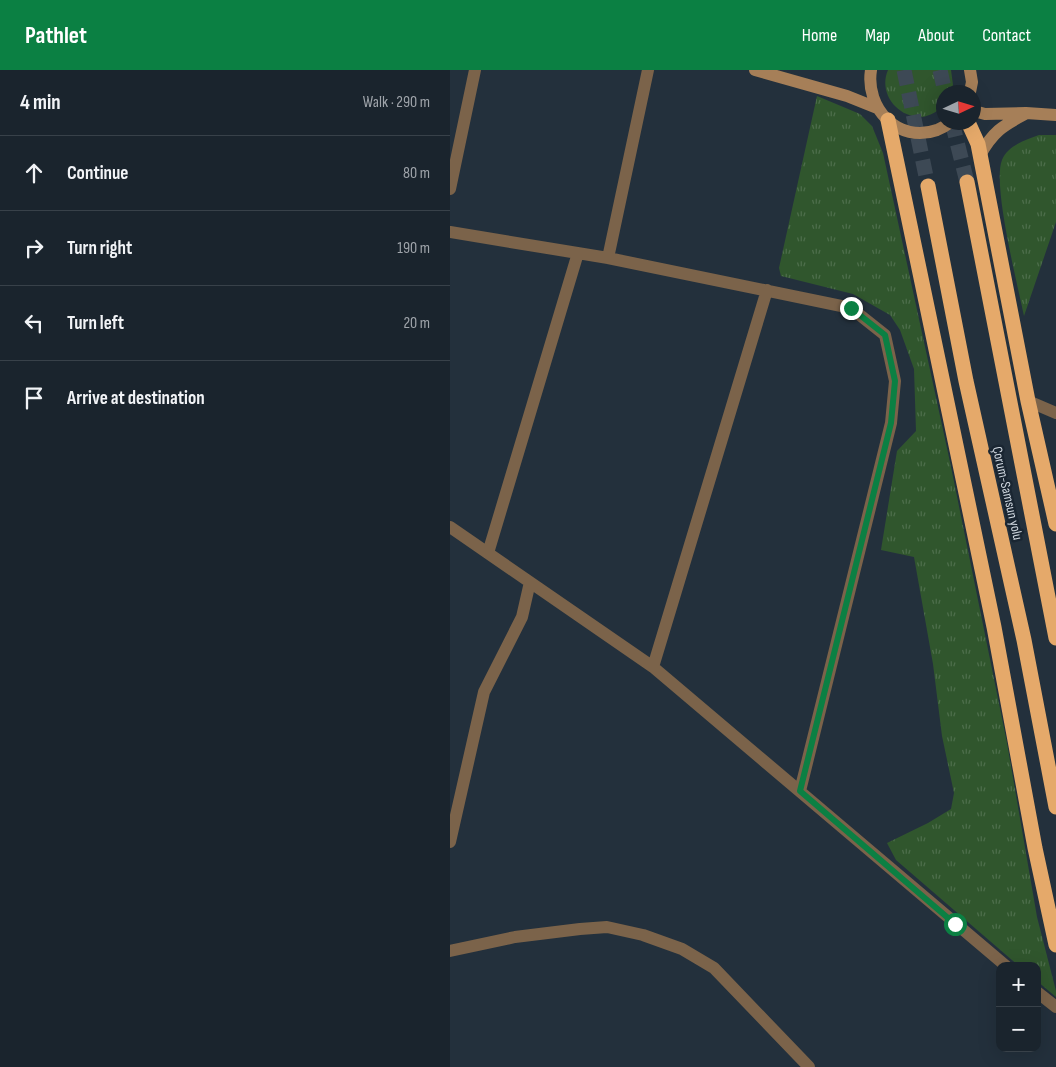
<!DOCTYPE html>
<meta charset="utf-8">
<style>
:root{--surface:#1a242d;--page:#232c35;--text:#f1f3f6;--muted:#9fa4aa;--line:#384149;--accent:#0b8043}
body{margin:0;font-family:"Sofia Sans Condensed",sans-serif;background:var(--page);color:var(--text)}
.controls{position:absolute;right:15px;bottom:15px;display:grid;overflow:hidden;border-radius:10px;box-shadow:0 5px 20px #0002}
.controls button{width:45px;height:45px;display:grid;place-items:center;padding:0;border:0;border-bottom:1px solid var(--line);background:var(--surface);color:var(--text);font:25px sans-serif}
.compass{position:absolute;left:486px;top:15px;width:45px;height:45px;border-radius:50%;background:var(--surface);box-shadow:0 5px 20px #0002;rotate:86deg}
.stop{position:absolute;width:15px;height:15px;margin:-11px;border:4px solid #0b8043;border-radius:50%;background:#fff}
.stop.end{background:#0b8043;border-color:#fff;box-shadow:0 1px 5px #0008}
.list{margin:0;padding:0;list-style:none}
h2{display:flex;justify-content:space-between;align-items:center;height:65px;margin:0;padding:0 20px;font-size:21px}
h2 small{font-size:16px;font-weight:400;color:var(--muted)}
.list li{display:grid;grid-template-columns:32px 1fr auto;gap:15px;align-items:center;box-sizing:border-box;height:75px;padding:0 20px;border-top:1px solid var(--line)}
.list b{display:block;font-size:19px;white-space:nowrap}
.list em{font-size:16px;font-style:normal;color:var(--muted)}
.icon{flex:none;width:28px;height:28px;fill:none;stroke:currentColor;stroke-width:2;stroke-linecap:round;stroke-linejoin:round}
.map{position:relative;flex:none;width:606px;height:997px;overflow:hidden}
header{display:flex;align-items:center;gap:30px;box-sizing:border-box;height:70px;padding:0 25px;background:var(--accent);color:#fff}
header strong{font-size:24px}
nav{display:flex;gap:28px;margin-inline-start:auto;font-size:18px}
main{display:flex}
aside{flex:1;background:var(--surface)}
.map>svg:first-child{display:block}
.grass{fill:url(#grass-tufts)}
.lines{fill:none;stroke-linecap:round;stroke-linejoin:round}
.highway-tunnel{stroke:#3d4955;stroke-width:15;stroke-dasharray:15 8;stroke-linecap:butt}
.street{stroke:#7b634a;stroke-width:12}
.secondary{stroke:#a67f58;stroke-width:12}
.highway{stroke:#e5a96a;stroke-width:15}
.route{stroke:#0b8043;stroke-width:6}
.labels{text-anchor:middle;stroke-width:5;stroke-linejoin:round;paint-order:stroke}
.street-label{font-size:14px;fill:#d0d8e0;stroke:#1a2632}
</style>
<header>
<strong>Pathlet</strong>
<nav><a>Home</a><a>Map</a><a>About</a><a>Contact</a></nav>
</header>
<main>
<aside>
<h2>4 min<small>Walk · 290 m</small></h2>
<ul class="list">
<li><svg class="icon" aria-label="ahead" viewBox="0 0 24 24"><path d="M12 20V5M6 11l6-6 6 6"/></svg><div><b>Continue</b></div><em>80 m</em></li>
<li><svg class="icon" aria-label="right" viewBox="0 0 24 24"><path d="M7 20v-9h11M14 6l5 5-5 5"/></svg><div><b>Turn right</b></div><em>190 m</em></li>
<li><svg class="icon" aria-label="left" viewBox="0 0 24 24"><path d="M17 20v-9H6M10 6l-5 5 5 5"/></svg><div><b>Turn left</b></div><em>20 m</em></li>
<li><svg class="icon" aria-label="arrive" viewBox="0 0 24 24"><path d="M6 21V4h12l-3 4 3 4H6"/></svg><div><b>Arrive at destination</b></div></li>
</ul>
</aside>
<div class="map">
<svg width="606" height="997" viewBox="0 0 606 997">
<defs>
<pattern id="grass-tufts" width="24" height="20" patternUnits="userSpaceOnUse" patternTransform="scale(1.25)"><rect width="24" height="20" fill="#30562d"/><path d="M3 7l-1-3M5 7V3M7 7l1-3M15 17l-1-3M17 17v-4M19 17l1-3" fill="none" stroke="#4d6e4b"/></pattern>
</defs>
<rect width="100%" height="100%" fill="#23303c"/>
<path class="grass" d="M438,0H501L503,15L502,22H493V37C487,41 480,46 472,47C447,48 428,23 438,0Z
M367,26L410,44L422,56L433,83L500,392L557,673L587,847L606,921V927L587,911V896H569L446,790L437,773L478,753L501,739L504,723L492,666L483,594L464,487L431,480L447,381L466,361L464,299L450,260L440,245L403,224L331,206L329,198Z
M589,65H606V152L574,246C568,216 542,115 552,90C558,75 576,70 589,65Z"/>
<g class="lines">
<path class="highway-tunnel" d="M454,0L478,116
M490,0L495,22
M502,52L517,112"/>
<path class="street" d="M0,119L25,0
M0,162L158,188L401,238L435,265L445,311L441,353L350,721
M158,188L198,0
M578,331L606,343
M0,457L203,597L556,896
M38,483L128,183
M203,597L317,220
M0,772L34,622L72,547L80,512
M0,881L65,867L130,859L157,857L193,865L232,879L264,898L359,997
M587,922L606,937"/>
<path class="secondary" d="M305,0L397,26L427,38
M421,0C415,38 448,74 487,60C492,58 497,55 501,52
M520,22L522,12L520,0
M524,41L535,44L576,43L606,45
M530,85C543,62 552,56 575,44"/>
<path class="highway" d="M438,50L544,557L585,778L606,875
M518,52L528,74L578,331L606,454
M517,112L606,568
M478,116L516,311L574,570L606,737"/>
</g>
<g class="lines">
<path class="route" d="M401,238L435,265L445,311L441,353L350,721L505,854"/>
</g>
<g class="labels">
<g class="street-label">
<text transform="translate(558 423) rotate(77)" y="5">Çorum-Samsun yolu</text>
</g>
</g>
</svg>
<div class="controls">
<button>+</button>
<button>−</button>
</div>
<svg class="compass" viewBox="-18 -18 36 36"><path d="M0-13l5 13h-10z" fill="#e53935"/><path d="M0 13l5-13h-10z" fill="#9fa4aa"/></svg>
<div class="stop" style="left:505px;top:854px"></div>
<div class="stop end" style="left:401px;top:238px"></div>
</div>
</main>
